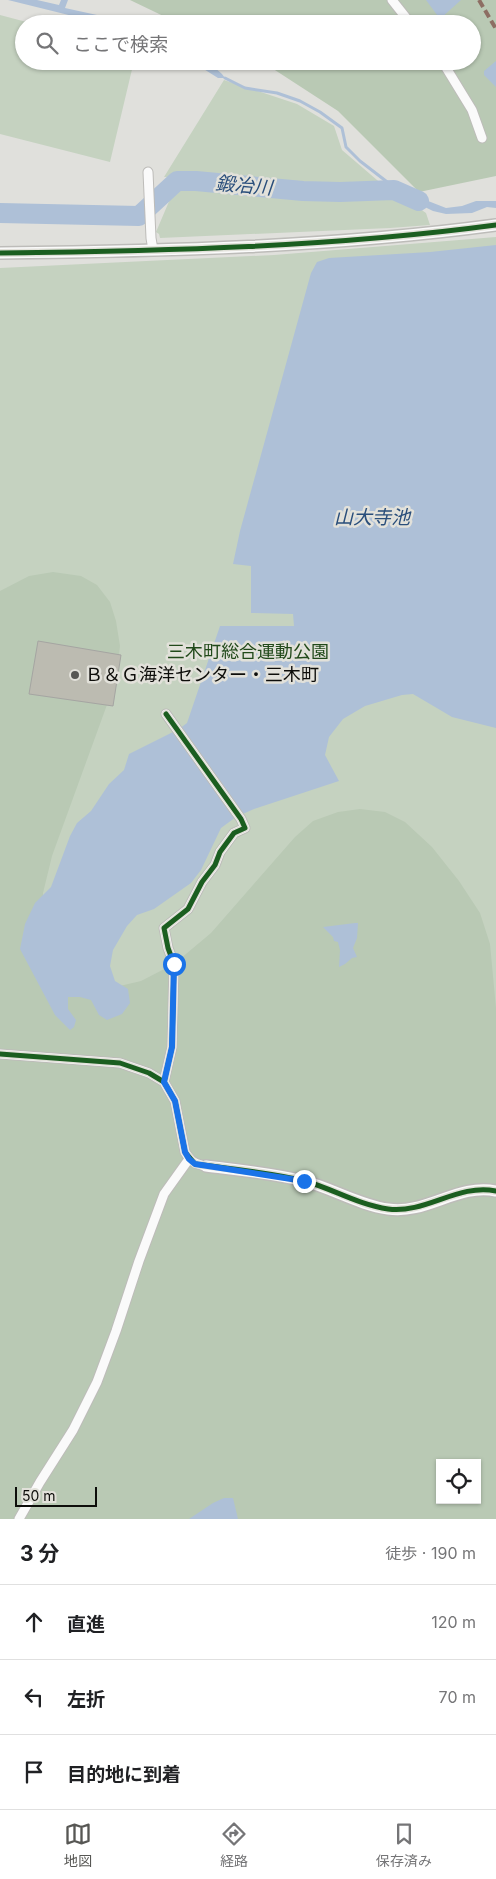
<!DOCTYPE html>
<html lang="ja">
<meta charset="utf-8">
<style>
:root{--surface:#fff;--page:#f6f6f6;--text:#202124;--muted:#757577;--line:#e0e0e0;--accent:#575754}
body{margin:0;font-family:Inter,"Noto Sans JP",sans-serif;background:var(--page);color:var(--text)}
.controls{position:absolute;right:15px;bottom:15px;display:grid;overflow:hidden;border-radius:0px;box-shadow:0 1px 4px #0004}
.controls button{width:45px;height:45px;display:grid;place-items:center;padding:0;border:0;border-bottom:1px solid var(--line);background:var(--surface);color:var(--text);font:25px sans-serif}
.scale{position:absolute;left:15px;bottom:12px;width:82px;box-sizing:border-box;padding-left:5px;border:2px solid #0d0d0a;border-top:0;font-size:14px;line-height:18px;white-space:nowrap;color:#0d0d0a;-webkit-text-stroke:4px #e2e1da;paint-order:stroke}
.stop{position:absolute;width:15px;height:15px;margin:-11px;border:4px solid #1a73e8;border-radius:50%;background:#fff}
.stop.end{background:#1a73e8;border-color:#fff;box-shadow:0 1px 5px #0008}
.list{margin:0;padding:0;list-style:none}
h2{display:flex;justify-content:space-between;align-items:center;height:65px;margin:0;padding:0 20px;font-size:21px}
h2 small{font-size:16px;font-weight:400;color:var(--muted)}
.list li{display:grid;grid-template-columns:32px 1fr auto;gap:15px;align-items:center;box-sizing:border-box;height:75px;padding:0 20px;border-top:1px solid var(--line)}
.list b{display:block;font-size:19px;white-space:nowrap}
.list em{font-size:16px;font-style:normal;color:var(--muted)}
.icon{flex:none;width:28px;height:28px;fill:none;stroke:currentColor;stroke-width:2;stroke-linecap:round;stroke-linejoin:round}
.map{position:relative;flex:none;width:496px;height:1519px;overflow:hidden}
.search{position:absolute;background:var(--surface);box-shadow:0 1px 4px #0004;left:15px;right:15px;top:15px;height:55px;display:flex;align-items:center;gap:12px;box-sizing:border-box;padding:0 18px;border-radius:28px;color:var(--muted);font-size:19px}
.sheet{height:290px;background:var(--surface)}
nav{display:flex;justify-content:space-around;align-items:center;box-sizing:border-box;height:70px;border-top:1px solid var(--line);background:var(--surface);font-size:14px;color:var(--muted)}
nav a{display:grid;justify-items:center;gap:2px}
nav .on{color:var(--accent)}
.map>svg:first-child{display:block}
.green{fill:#c5d2c0}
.forest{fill:#b9c9b4;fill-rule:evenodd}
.water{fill:#aec0d7}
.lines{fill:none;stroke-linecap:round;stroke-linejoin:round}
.stream{stroke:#aec0d7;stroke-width:3}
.river{stroke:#aec0d7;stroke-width:20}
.building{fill:#bcbbb1;stroke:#a5a5a2}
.minor-casing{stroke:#bdbcb9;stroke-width:11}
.tertiary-casing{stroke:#bdbcb9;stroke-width:14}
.minor{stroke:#fafafa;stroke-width:9}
.tertiary{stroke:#fafafa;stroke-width:11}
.quiet{stroke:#8d6e63;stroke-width:4;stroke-dasharray:8 4;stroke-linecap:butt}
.cycleway-casing{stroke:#e2e1da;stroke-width:8}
.cycleway{stroke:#1b5e20;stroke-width:5}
.route{stroke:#1a73e8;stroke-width:6}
.poi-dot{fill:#575754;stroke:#e2e1da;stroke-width:2}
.labels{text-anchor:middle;stroke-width:5;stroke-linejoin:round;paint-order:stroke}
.park-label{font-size:18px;fill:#21491a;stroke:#e2e1da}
.poi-label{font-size:18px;fill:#0d0d0a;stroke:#e2e1da;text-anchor:start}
.water-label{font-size:19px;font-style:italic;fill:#294e7b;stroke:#e2e1da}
</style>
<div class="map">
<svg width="496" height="1519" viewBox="0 0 496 1519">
<rect width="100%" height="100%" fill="#e0e0dc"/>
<path class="green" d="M0,15L34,24H24V61H134L110,162L0,134Z
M224,80L297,104L334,126L342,150L384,186L304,185L199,176L164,177Z
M176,185H196L313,196H392L413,204L426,213L430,225L390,228L160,238L159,234L156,232Z
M496,237V1177L0,1037V268L274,255Z"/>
<path class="forest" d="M130,0H496V176L419,192L338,111L261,61H472V24H180Z
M53,572L81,576L97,585L110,602L116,621L120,646L116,680L52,856L43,893V930L107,989L141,981L174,964L211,933L295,837L313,821L338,812L360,809L385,812L405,822L432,847L459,881L480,913L490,944L496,1008V1519H0V591L29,576ZM440,1463H477V1500H440Z"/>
<path class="water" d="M8,0H37L59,5L61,0H68L65,8L138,24H105Z
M426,0H461L440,19Z
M191,61C203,61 218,67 225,78H218Z
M496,61V87L484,75V71Z
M395,188L446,208L462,206L476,201H496V208L487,207L472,213L446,214L433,211L394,192Z
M496,245V728L452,717L413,694L402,695L365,706L343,719L329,737L325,755L339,781L254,809L236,817L221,828L201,870L191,883L154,909L137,915L127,926L113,950L110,966L115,981L128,989L130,1003L122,1014L107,1020L99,1015L91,1000L80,997H68V1009L76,1020L74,1027L70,1030L55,1015L20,949L25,924L35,903L51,887L70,836L77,823L91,811L109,784L124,770L129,754L179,729L187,723L220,626H294L293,614L251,613V566L233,564L240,531L311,273L317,262L329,258L430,252Z
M355,923H358L357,938L353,948L357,957L352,958L345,964L339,967L340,950L338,942L334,941L333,937L323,927Z
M224,1498H233L238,1519H189L213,1503Z"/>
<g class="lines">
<path class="stream" d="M225,78L245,88L277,93L300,101L320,112L342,128L346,147L360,161L395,188"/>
<path class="river" d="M0,213L139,216L177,181H196L303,191L340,192L394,190L419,201"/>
</g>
<path class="building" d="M38,641L121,655L113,706L29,694Z"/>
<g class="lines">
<defs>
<path id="minor" d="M392,0L411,24
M442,61L472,110L482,138
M148,172L151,238L153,250
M0,1054L120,1063L149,1073L164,1082L175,1101L185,1152C191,1162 195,1164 206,1166
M164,1082L172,1047L174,964L168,948L164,928L188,909L202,882L215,865L220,852L234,833L245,828L241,819L166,714
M19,1519L40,1482L73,1430L97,1382L116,1331L139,1261L164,1194L189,1159"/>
<path id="tertiary" d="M0,253C166,251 332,247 496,225
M206,1166C238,1170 272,1173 304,1181C332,1188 359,1205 388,1209C426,1215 458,1183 496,1191"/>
</defs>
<use href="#minor" class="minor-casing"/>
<use href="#tertiary" class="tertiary-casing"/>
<use href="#minor" class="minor"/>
<use href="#tertiary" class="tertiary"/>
<path class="quiet" d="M479,0L496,29"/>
<defs>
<path id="cycleway" d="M0,253C166,251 332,247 496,225
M0,1054L120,1063L149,1073L164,1082L175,1101L185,1152L195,1164C231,1169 269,1172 305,1181C333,1189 359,1205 388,1209C426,1214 458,1183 496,1191
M164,1082L172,1047L174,964L168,948L164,928L188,909L202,882L215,865L220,852L234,833L245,828L241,819L166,714"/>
</defs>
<use href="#cycleway" class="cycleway-casing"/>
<use href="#cycleway" class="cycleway"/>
</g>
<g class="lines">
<path class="route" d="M174,964L172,1047L164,1082L175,1101L185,1152L189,1159L195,1164L304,1181"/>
</g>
<circle class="poi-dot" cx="75" cy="675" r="5"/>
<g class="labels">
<g class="park-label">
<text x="248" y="658">三木町総合運動公園</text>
</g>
<g class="poi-label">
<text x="85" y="681">Ｂ＆Ｇ海洋センター・三木町</text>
</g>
<g class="water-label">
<text transform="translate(244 185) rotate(5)" y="7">鍛冶川</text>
<text x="372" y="524">山大寺池</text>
</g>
</g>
</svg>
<div class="controls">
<button><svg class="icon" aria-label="locate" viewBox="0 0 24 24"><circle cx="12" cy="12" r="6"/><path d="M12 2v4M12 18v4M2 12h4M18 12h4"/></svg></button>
</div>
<div class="scale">50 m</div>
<div class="stop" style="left:174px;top:964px"></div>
<div class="stop end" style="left:304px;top:1181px"></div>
<div class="search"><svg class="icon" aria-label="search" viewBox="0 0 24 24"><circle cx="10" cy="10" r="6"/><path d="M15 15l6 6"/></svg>ここで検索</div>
</div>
<section class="sheet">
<h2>3 分<small>徒歩 · 190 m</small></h2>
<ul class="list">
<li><svg class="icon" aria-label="ahead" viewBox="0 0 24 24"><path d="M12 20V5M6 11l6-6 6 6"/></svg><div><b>直進</b></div><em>120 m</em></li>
<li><svg class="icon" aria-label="left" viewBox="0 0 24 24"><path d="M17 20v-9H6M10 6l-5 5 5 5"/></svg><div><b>左折</b></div><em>70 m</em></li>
<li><svg class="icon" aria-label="arrive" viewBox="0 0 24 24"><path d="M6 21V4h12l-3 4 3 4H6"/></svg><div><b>目的地に到着</b></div></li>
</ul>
</section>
<nav>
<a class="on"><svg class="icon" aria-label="map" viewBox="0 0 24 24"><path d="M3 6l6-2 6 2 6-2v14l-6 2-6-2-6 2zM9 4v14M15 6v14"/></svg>地図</a>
<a><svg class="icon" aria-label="directions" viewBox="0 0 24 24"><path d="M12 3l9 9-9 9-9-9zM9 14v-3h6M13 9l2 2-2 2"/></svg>経路</a>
<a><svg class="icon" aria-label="saved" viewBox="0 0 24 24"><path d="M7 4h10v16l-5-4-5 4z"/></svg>保存済み</a>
</nav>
